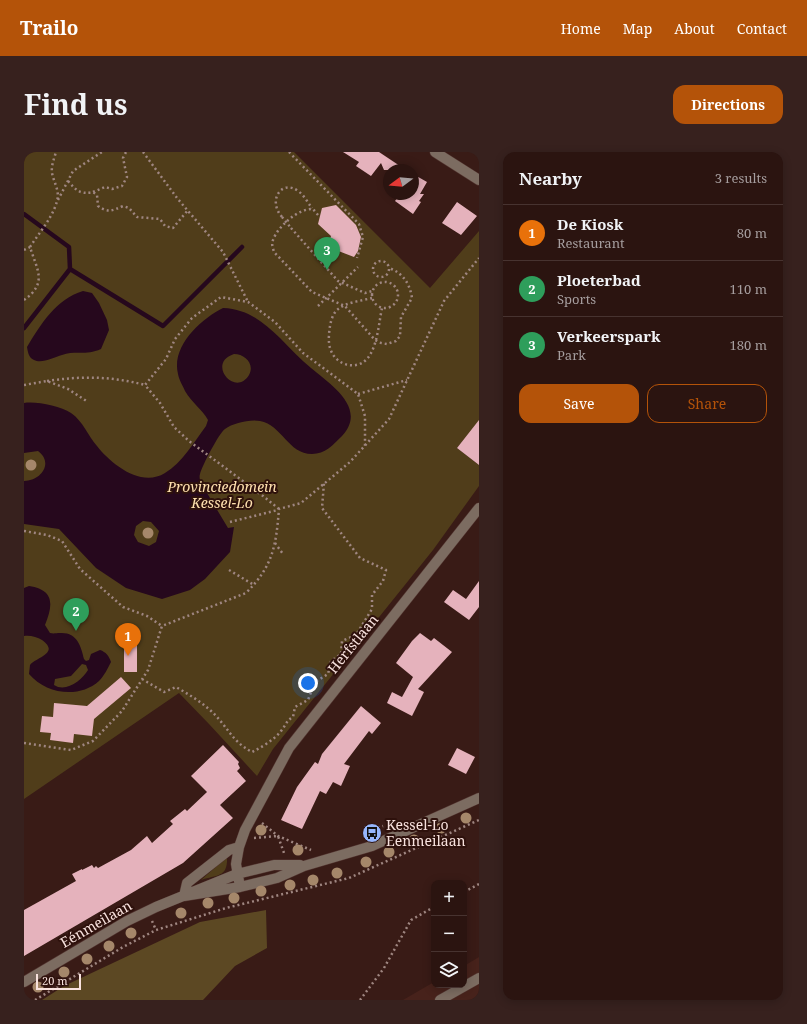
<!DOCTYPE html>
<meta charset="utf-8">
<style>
:root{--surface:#2b1410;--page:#37211e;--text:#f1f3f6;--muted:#a69e9f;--line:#473330;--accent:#b45309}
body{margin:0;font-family:"Noto Serif",serif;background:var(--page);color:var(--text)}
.controls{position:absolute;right:12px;bottom:12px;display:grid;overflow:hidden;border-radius:8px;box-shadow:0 2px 10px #0003}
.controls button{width:36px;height:36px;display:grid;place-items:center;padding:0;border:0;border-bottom:1px solid var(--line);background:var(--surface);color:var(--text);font:20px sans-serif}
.compass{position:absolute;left:359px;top:12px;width:36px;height:36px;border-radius:50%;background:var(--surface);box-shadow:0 2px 10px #0003;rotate:254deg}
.scale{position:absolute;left:12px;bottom:10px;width:45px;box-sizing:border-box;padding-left:4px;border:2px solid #f8e2de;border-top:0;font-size:11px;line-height:14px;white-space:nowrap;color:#f8e2de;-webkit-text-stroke:3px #2e110c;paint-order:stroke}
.you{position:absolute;left:284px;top:531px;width:14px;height:14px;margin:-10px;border:3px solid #fff;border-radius:50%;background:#1a73e8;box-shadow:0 0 0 6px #1a73e833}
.badge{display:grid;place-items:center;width:26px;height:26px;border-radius:50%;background:var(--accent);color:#fff;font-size:13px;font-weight:700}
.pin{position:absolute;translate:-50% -33px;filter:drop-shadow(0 1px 2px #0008)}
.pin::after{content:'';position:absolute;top:21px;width:14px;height:12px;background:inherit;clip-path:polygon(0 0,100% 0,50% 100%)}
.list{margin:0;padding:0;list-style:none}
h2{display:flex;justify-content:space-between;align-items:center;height:52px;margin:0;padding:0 16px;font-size:17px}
h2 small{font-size:13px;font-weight:400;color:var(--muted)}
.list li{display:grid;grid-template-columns:26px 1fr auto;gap:12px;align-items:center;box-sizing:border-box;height:56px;padding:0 16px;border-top:1px solid var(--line)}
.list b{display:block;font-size:15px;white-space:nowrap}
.list p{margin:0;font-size:13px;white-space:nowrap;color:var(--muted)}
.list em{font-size:13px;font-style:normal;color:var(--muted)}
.actions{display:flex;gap:8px;padding:12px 16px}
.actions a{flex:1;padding:9px 0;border:1px solid var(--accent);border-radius:12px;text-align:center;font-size:14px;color:var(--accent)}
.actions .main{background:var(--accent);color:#fff}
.icon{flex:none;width:22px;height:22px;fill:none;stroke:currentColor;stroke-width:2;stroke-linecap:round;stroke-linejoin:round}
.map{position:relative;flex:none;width:455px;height:848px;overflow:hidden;border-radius:12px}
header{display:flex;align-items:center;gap:24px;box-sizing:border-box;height:56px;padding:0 20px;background:var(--accent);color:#fff}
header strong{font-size:19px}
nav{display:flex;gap:22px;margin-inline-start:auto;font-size:14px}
.intro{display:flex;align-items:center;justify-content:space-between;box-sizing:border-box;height:96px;padding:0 24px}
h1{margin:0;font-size:28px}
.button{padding:10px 18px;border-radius:12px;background:var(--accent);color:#fff;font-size:14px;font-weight:700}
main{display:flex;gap:24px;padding:0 24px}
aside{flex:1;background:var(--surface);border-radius:12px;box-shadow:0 2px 10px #0003}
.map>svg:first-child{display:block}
.built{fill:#47221b}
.green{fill:#503d1a}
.forest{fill:#5c4823}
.water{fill:#26081d;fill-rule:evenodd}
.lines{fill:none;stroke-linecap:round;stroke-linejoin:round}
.stream{stroke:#26081d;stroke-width:4.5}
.building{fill:#e5b2bc}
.minor-casing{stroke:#543732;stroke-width:11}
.path{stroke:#9f8681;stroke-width:2.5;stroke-dasharray:2 3;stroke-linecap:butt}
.minor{stroke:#7c6c61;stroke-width:10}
.path-bridge{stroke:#9f8681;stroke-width:2.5;stroke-dasharray:2 3;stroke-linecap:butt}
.tree{fill:#a5876a}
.labels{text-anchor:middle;stroke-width:4;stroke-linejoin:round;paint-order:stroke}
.park-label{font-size:14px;font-style:italic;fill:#fee0ae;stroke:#2e110c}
.street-label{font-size:14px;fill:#f8e2de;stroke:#2e110c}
.poi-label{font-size:14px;fill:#f8e2de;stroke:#2e110c;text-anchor:start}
</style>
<header>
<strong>Trailo</strong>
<nav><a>Home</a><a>Map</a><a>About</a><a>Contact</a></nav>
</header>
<div class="intro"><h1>Find us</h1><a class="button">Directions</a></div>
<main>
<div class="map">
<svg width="455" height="848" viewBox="0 0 455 848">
<rect width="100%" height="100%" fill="#391b16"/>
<path class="built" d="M455,805V848H379L410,830V833H440V814Z"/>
<path class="green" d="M0,0H270L406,136L455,79V269L433,296L455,313V334L409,398L249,597L233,624L185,572L155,541L0,647Z
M203,705C204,725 194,723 177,728Z"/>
<path class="forest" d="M242,758L243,796L211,814L179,848H18L40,834L176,770Z"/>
<path class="water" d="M59,139L68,141L75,151L83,168L85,178L77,197C61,204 52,198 38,203C30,205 18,212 10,208C5,206 4,201 3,195C17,172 32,147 59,139Z
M199,156C224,157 239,170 256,186C266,196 276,207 287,216C306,232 344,256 318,284C309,293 301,302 288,302C264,302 258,273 236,269C226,267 209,271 201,277C195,281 178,314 176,322C175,325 176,328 177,331L204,376L210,375L206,400L181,427L166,438L138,447L102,436L72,416L35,377L0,372V329C17,329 30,311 14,299L0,301V251C12,249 36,254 47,261C59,269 64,284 73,294C87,312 117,336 141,321C158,311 170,290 182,274L184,268C178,257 168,251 161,239C159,234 155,228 154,222C147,194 177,167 199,156ZM210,202C221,202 231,212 225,223C211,246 182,211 210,202ZM119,369L127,370L135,379L132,390L125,394L114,390L110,383L112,374Z
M5,434C31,438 29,453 21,473L26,481C30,482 32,481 36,481C53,480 57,494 60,507L62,509L65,508L67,502L76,498C82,500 85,504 87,510C84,516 80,524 75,529C55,547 22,542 5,522L6,513C13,505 36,501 18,488C13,485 6,483 0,484V436ZM58,512L62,513L64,518C58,528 42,541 30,533L31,527L47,524Z"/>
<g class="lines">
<path class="stream" d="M0,62L45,95L46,117
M0,176L46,117L139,174L218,95"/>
</g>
<path class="building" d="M319,0H355L382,18H360L357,11L347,24L332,14L335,10Z
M389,22L403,30L396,42H400L395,49L397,50L389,62L371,49L376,42H389Z
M433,50L453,64L437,83L418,71Z
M312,53L332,73L337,85L334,99L330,105L304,95L307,84L294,72L298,56Z
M455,268V313L433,296Z
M455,429V455L445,468L420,450L429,438L442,447Z
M396,481L407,489L410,486L428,500L394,537L400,540L388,564L363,551L368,540L378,545L389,525L372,511L388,489Z
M100,485H113V520H100Z
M97,525L107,536L70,567L68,584L50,582L49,591L26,588L27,581L16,580L18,564L29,565L30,551L63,554Z
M337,554L357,571L348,582L345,579L320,612L326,614L317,634L309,630L302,642L296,639L278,677L257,668L273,635L291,610L294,612L298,602Z
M199,593L215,610L214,612L216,616L213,619L222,629L196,653L209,666L159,711L0,804V758L52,729L48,722L58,717V718L68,713L70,716L72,714L74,716L107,698L123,684L128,691L149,672L146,669L161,657L163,659L183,640L167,624Z
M433,596L451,605L442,622L424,613Z"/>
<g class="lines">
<defs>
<path id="minor" d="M411,0L455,28
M216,735L212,712L215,695L221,678L265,596L455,356
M160,744L216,735L253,726L280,714L348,694L455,646
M160,744L163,731L205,698L215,695
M0,830L103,769L132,755L213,722L250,713H276
M416,848L455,826"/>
</defs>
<use href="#minor" class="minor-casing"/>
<path class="path" d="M119,0L153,46L199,100L224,150
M265,0L335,72L339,85L333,106
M44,29C52,38 56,43 69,40L73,43L74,54C84,61 88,59 99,54L105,56L113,65L136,67L141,74L149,76L164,58
M69,40L81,35L88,37L98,34L103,25L99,6L102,0
M34,48L49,19L78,0
M294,63L289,57C275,56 254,74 249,88C247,92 249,96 250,100L288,140L321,154L351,188L357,191L363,192L372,189L376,184L377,165L388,146C386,132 379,121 365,116
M258,65C243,48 258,27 274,39C280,43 284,51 288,56
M267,76L314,129L341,141L348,139
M0,98L6,95
M349 117a8 8 0 1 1 16 0a8 8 0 1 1-16 0Z
M348 143a13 13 0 1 1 26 0a13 13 0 1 1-26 0Z
M348,146C337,149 322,150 313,158C309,162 307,168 306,174C305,181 304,189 306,196C312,216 338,220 347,201C354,188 355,170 358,156
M0,148C24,131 13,118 6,95C15,81 29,65 33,49C36,39 30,31 28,21C27,14 30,7 32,0
M23,229C57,224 87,224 121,233
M0,233L23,229L44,237L64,250
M334,242L383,228
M255,357L239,344L165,289L150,275L136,251L121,233L142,207L151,187L168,166L197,145L224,150L251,170L279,201L334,242L341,264V295
M206,370L254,358
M0,379L23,383L38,389L56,417L99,455L123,464L138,474
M251,391L259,402
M205,418L230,433
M118,527L140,540L152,535C164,542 176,549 186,558C203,573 207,589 228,600C238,595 250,588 257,579C262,573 262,569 269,565L271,555L284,548L291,530L304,522L307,509L317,502L318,489L332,483L348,457V443L359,429L362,418L336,406L298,356L300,331
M0,591L47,598L69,589L98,559L124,518L138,474L222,441C249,414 252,394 255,357L277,351L326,310L365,267L420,149L455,106
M238,671L254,684L287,698
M340,682L359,674
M230,686L254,684L260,701
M440,740L455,732
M128,769L132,778
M11,848L99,795L132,778L202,756L325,726L455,668
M336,848L360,816L387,768L410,755"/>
<use href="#minor" class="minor"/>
<path class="path-bridge" d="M258,65L267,76
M294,154L334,115"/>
</g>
<g class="tree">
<circle cx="7" cy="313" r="5.5"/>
<circle cx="124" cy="381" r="5.5"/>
<circle cx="442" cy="666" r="5.5"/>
<circle cx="417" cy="676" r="5.5"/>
<circle cx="237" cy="678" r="5.5"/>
<circle cx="390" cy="688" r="5.5"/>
<circle cx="274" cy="698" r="5.5"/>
<circle cx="365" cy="700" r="5.5"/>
<circle cx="342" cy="710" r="5.5"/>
<circle cx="313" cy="721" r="5.5"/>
<circle cx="289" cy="728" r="5.5"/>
<circle cx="266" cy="733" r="5.5"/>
<circle cx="237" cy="739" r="5.5"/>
<circle cx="210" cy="746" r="5.5"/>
<circle cx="184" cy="751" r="5.5"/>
<circle cx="157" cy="761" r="5.5"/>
<circle cx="107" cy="781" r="5.5"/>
<circle cx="85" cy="794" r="5.5"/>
<circle cx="63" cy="807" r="5.5"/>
<circle cx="40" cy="820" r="5.5"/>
<circle cx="14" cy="835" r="5.5"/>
</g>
<defs>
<symbol id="bus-disc" viewBox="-11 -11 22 22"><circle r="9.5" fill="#96b6fd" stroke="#2e110c"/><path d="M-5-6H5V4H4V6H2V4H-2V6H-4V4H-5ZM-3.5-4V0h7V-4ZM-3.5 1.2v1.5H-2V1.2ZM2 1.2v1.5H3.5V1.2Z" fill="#111"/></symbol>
</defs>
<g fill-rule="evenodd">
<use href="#bus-disc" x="337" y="670" width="22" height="22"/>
</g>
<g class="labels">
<g class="park-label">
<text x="198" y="340">Provinciedomein<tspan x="198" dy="16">Kessel-Lo</tspan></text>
</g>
<g class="street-label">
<text transform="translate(329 492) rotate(-51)" y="5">Herfstlaan</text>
<text transform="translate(72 772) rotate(-30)" y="5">Eénmeilaan</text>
</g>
<g class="poi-label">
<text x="362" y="678">Kessel-Lo<tspan x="362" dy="16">Eenmeilaan</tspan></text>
</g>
</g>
</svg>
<div class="controls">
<button>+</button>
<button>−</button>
<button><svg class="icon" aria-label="layers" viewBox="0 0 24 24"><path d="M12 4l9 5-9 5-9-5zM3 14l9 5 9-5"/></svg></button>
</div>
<svg class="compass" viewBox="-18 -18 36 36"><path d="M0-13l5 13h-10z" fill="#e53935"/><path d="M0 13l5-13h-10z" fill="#a69e9f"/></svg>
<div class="scale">20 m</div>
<div class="you"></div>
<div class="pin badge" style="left:104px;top:504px;background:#e8710a">1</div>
<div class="pin badge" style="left:52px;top:479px;background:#2e9e5b">2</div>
<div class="pin badge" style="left:303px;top:118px;background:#2e9e5b">3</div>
</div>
<aside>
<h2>Nearby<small>3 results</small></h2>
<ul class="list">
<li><span class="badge" style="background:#e8710a">1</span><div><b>De Kiosk</b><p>Restaurant</p></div><em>80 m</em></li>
<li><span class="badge" style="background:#2e9e5b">2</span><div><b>Ploeterbad</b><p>Sports</p></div><em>110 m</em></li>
<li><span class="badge" style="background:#2e9e5b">3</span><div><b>Verkeerspark</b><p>Park</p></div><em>180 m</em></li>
</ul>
<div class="actions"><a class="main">Save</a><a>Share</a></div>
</aside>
</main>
